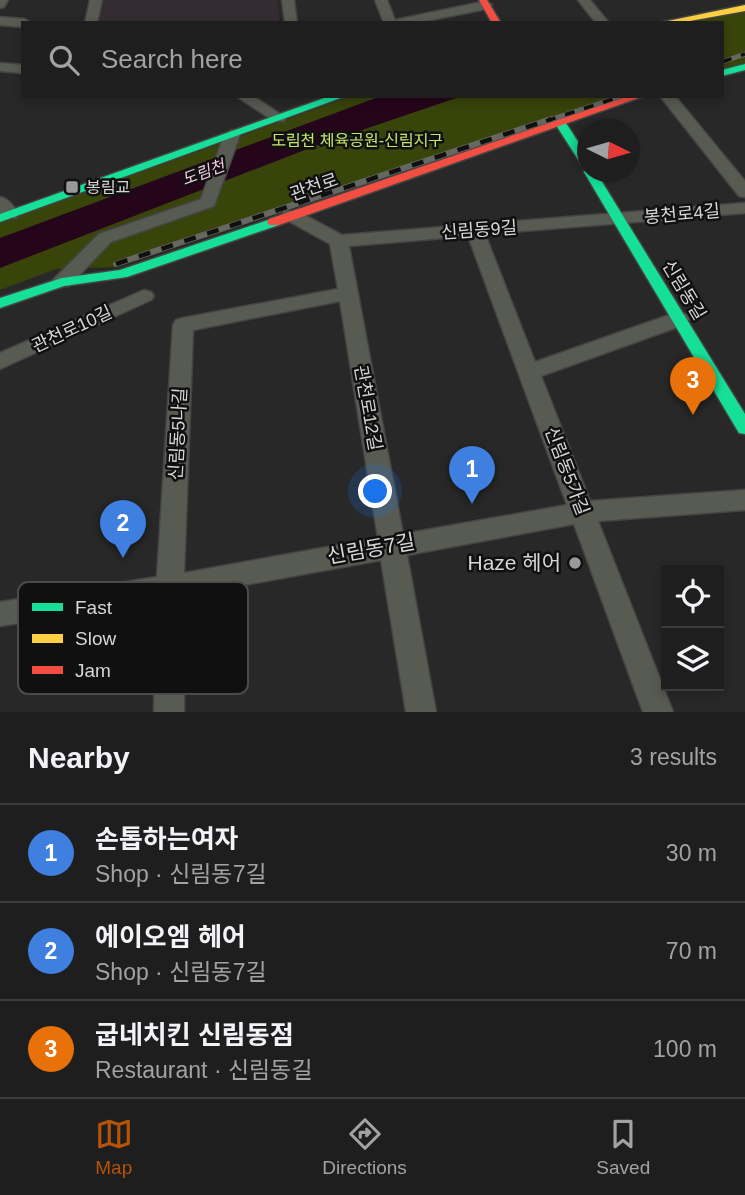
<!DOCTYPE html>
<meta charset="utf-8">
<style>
:root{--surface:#1e1e1e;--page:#2b2b2b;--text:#f1f3f6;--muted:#a1a2a4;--line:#3c3c3c;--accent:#b45309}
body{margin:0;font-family:Helvetica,"Noto Sans KR",sans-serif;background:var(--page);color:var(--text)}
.controls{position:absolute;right:21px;bottom:21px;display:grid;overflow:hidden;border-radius:0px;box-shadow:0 4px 10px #0003}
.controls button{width:63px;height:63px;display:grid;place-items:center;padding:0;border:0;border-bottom:2px solid var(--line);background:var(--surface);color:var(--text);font:35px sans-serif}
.compass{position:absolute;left:577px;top:119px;width:63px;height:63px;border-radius:50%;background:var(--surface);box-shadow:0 4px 10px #0003;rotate:95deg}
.you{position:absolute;left:376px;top:492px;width:24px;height:24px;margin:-18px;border:5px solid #fff;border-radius:50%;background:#1a73e8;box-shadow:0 0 0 10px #1a73e833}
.badge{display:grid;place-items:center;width:46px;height:46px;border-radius:50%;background:var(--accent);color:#fff;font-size:23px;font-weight:700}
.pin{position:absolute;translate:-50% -58px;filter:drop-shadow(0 2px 4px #0008)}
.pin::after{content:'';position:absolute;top:37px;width:24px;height:21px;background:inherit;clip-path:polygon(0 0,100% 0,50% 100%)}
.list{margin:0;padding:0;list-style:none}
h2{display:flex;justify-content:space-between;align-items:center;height:91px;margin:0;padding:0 28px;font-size:30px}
h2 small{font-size:23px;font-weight:400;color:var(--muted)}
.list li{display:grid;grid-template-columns:46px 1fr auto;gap:21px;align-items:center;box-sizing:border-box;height:98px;padding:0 28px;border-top:2px solid var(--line)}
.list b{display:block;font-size:26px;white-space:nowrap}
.list p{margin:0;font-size:23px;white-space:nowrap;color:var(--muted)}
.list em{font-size:23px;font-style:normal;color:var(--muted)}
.icon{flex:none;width:38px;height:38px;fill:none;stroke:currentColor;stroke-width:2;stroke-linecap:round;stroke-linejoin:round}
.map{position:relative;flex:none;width:745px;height:712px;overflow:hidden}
.search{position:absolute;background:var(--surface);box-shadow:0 4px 10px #0003;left:21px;right:21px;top:21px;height:77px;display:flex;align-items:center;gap:18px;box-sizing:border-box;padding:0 24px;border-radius:0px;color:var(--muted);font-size:26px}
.sheet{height:385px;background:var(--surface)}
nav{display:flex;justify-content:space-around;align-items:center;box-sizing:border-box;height:98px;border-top:2px solid var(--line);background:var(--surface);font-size:19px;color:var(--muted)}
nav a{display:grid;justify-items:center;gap:4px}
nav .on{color:var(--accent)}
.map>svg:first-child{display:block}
.built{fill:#342c31}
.green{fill:#38440a}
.water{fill:#25051a}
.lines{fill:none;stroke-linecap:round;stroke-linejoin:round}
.street-casing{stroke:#444;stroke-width:3}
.fast-casing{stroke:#444;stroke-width:3}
.slow-casing{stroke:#444;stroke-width:3}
.jam-casing{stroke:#444;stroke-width:3}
.street{fill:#585b51;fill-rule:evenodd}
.fast{fill:#16e098;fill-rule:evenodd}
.slow{fill:#ffcf43;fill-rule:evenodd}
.jam{fill:#f24e42;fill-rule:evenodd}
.rail-far1-casing{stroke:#656761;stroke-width:5}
.rail-casing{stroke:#656761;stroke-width:6}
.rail-far1{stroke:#111011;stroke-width:3.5;stroke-dasharray:10;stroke-linecap:butt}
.rail{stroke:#111011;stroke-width:4.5;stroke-dasharray:12;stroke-linecap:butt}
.poi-dot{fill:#9a9899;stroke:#111011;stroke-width:2.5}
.labels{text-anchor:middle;stroke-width:5;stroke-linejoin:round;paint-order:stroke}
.far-park-label{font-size:16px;fill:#c7e46b;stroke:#111011}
.far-water-label{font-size:16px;font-style:italic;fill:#f5c8e2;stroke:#111011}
.far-poi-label{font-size:16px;fill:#d7d5d6;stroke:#111011;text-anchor:start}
.street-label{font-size:18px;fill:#d7d5d6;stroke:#111011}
.near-street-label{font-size:21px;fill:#d7d5d6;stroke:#111011}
.near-poi-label{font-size:21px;fill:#d7d5d6;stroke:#111011;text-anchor:end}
.key{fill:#111011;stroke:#4c4b4c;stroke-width:2}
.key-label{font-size:19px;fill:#d7d5d6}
</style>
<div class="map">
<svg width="745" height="712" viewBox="0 0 745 712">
<rect width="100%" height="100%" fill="#282828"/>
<path class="built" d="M96,0H277L280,23H91Z"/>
<path class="green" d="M745,9V64L722,70V23H676Z
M352,96H626L553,117L118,267L56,269L0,290V223Z"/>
<path class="water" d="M381,96H462L315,146L0,268V238Z"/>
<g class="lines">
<defs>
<path id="street" d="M0,0H8L4,7L0,8Z
M90,0H102L97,23H85Z
M282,0H294L297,23H285Z
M375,0H387L395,20L486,1L492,5L486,9L416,23H384Z
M578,0H590L609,23H596Z
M0,17L25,19L31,23H23V27L0,25Z
M0,63L23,65V73L0,71Z
M236,96H253L286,118L284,121H274Z
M660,96H675L745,181V197L739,196Z
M232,130L240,135L214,206L111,242L69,286H55L52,282L55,278L99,234L201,199L224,135Z
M0,197C9,199 14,207 19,214L16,218H4L0,213Z
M745,203V213L485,234L535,362L672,314H686L689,319L686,324L541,376L590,501L745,490V510L598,521L673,712H643L574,524L407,555L436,712H406L381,560L184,596V712H154L156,601L0,626V602L157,577L173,325L176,320L183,318L338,289L330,244L285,219L282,215L285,211H297L342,235ZM468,236L567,505L403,534L349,246ZM340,301L378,538L184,573L193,330Z
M144,290L151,292L154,296L151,300L0,369V353Z"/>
<path id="fast" d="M745,64V70L722,76V70Z
M330,96H346L0,222V214Z
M560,119L564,120L588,157V172H596L745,414V434L739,433L584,172L585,170L554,122Z
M274,218L279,219V225L127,277L64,286L0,308V298L62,278L120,270Z"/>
<path id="slow" d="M745,5V11L679,23H658Z"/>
<path id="jam" d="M479,0H487L501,23H492Z
M628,96H644L279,225H269L267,222L269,219Z"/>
</defs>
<use href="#street" class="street-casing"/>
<use href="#fast" class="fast-casing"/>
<use href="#slow" class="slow-casing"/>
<use href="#jam" class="jam-casing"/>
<use href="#street" class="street"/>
<use href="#fast" class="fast"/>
<use href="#slow" class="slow"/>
<use href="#jam" class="jam"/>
<defs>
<path id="rail-far1" d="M722,62L745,54
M546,121L622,96"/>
<path id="rail" d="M116,264L551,119"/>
</defs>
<use href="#rail-far1" class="rail-far1-casing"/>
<use href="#rail" class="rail-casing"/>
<use href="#rail-far1" class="rail-far1"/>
<use href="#rail" class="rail"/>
</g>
<g class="poi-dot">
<rect x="65" y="180" width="14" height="14" rx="3.5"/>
<circle cx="575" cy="563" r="7"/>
</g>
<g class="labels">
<g class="far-park-label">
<text x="357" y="146">도림천 체육공원-신림지구</text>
</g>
<g class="far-water-label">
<text transform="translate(203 172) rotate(-20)" y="6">도림천</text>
</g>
<g class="far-poi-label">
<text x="86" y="193">봉림교</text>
</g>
<g class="street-label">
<text transform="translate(314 187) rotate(-19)" y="6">관천로</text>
<text transform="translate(682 214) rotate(-5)" y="6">봉천로4길</text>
<text transform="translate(479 230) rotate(-4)" y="6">신림동9길</text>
<text transform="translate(684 290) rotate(59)" y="6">신림동길</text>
<text transform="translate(72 329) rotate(-25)" y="6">관천로10길</text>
<text transform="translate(368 408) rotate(80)" y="6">관천로12길</text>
<text transform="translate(178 434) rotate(-87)" y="6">신림동5나길</text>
<text transform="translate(567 471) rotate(69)" y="6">신림동5가길</text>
</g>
<g class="near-street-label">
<text transform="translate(371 549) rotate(-10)" y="7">신림동7길</text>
</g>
<g class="near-poi-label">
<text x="561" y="570">Haze 헤어</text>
</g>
</g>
<rect x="18" y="582" width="230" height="112" rx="10" class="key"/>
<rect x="32" y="603" width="31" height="8" fill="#16e098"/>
<rect x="32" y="634" width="31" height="9" fill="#ffcf43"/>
<rect x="32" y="666" width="31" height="8" fill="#f24e42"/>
<g class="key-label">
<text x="75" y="614">Fast</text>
<text x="75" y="645">Slow</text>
<text x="75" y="677">Jam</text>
</g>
</svg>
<div class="controls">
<button><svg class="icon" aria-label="locate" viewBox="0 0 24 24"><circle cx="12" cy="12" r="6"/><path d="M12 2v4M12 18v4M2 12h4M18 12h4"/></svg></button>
<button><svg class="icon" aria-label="layers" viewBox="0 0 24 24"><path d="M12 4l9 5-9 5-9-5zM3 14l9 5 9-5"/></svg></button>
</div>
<svg class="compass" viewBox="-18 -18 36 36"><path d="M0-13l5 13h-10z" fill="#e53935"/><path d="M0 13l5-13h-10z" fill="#a1a2a4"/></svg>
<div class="you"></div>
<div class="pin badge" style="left:472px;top:504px;background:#3f7fe0">1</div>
<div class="pin badge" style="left:123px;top:558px;background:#3f7fe0">2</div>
<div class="pin badge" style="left:693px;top:415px;background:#e8710a">3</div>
<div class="search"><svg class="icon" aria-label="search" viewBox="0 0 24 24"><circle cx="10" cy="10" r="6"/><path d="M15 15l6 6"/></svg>Search here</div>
</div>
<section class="sheet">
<h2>Nearby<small>3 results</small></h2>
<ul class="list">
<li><span class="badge" style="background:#3f7fe0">1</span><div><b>손톱하는여자</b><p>Shop · 신림동7길</p></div><em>30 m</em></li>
<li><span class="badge" style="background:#3f7fe0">2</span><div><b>에이오엠 헤어</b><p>Shop · 신림동7길</p></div><em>70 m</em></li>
<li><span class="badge" style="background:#e8710a">3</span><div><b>굽네치킨 신림동점</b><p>Restaurant · 신림동길</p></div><em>100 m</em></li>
</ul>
</section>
<nav>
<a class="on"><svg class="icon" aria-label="map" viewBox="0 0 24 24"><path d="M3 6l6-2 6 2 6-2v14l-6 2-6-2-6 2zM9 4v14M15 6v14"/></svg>Map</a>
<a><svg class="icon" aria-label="directions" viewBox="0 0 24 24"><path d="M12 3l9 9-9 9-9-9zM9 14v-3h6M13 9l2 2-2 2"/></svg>Directions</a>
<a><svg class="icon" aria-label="saved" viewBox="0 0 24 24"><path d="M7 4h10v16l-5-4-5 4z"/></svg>Saved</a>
</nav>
